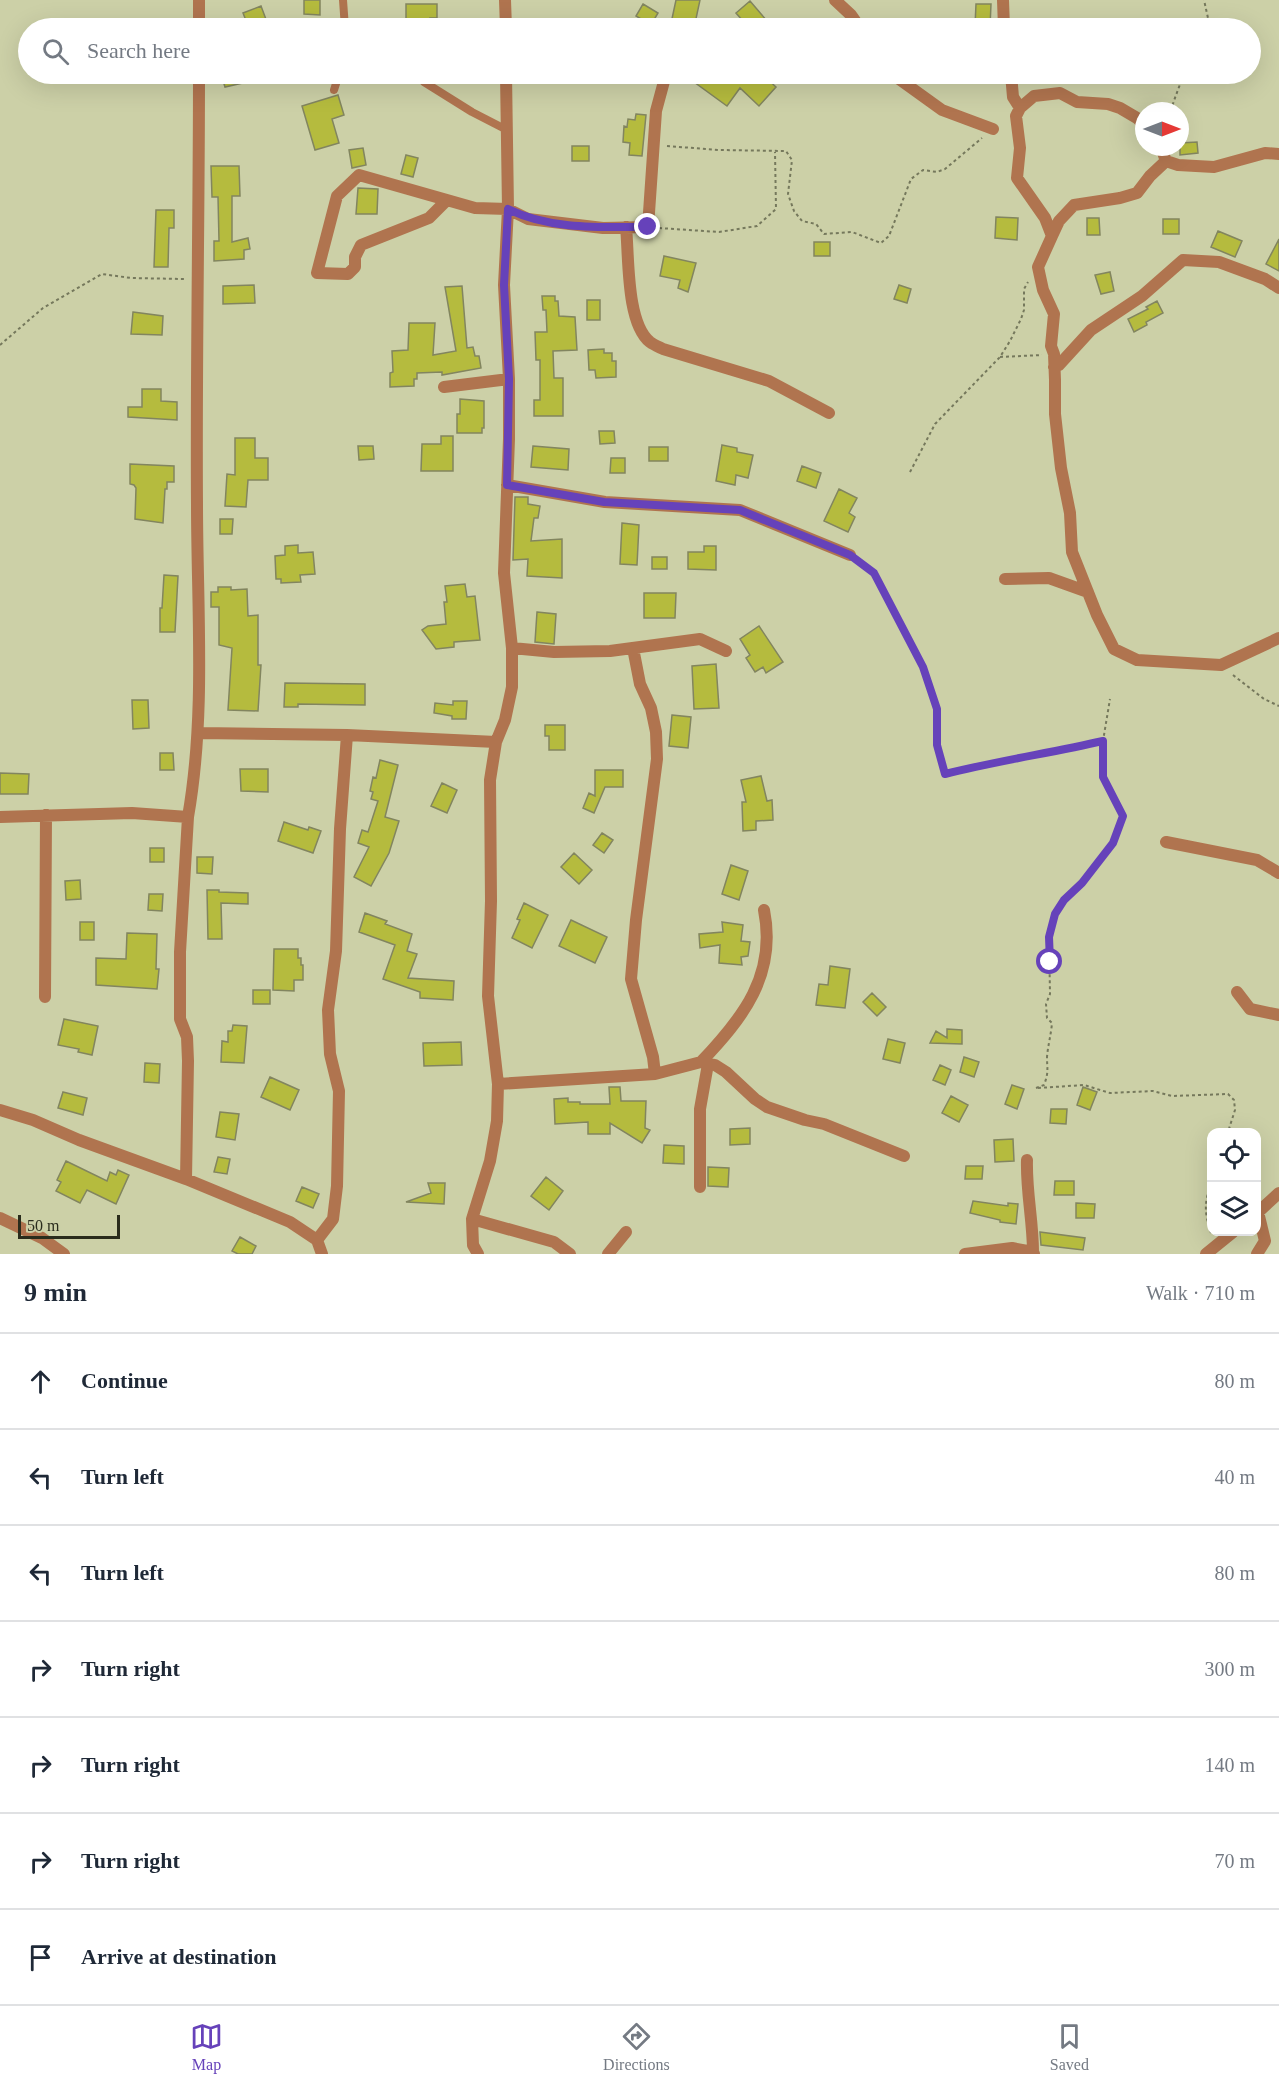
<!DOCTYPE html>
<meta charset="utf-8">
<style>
:root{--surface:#fff;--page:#f6f6f7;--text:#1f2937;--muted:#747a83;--line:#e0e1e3;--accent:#6642ba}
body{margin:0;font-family:"Times New Roman",serif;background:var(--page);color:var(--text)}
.controls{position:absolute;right:18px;bottom:18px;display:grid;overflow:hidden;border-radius:12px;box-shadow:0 6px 24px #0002}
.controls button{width:54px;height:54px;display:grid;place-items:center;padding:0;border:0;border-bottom:2px solid var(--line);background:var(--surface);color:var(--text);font:30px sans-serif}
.compass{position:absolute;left:1135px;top:102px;width:54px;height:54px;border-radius:50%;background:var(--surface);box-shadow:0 6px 24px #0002;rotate:90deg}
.scale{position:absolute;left:18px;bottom:15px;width:102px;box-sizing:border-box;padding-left:6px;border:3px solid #2a2c1c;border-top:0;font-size:16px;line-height:21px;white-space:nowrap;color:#2a2c1c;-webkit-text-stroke:4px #ccd0a7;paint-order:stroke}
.stop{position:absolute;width:18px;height:18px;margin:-14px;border:4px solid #6642ba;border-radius:50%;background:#fff}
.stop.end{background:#6642ba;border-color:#fff;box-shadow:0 2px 6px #0008}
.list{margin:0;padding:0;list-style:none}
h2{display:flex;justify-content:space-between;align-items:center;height:78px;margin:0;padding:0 24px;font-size:26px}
h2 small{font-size:20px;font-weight:400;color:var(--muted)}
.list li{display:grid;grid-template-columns:39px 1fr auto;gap:18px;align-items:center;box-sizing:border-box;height:96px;padding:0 24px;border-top:2px solid var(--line)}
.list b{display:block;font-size:22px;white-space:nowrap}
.list em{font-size:20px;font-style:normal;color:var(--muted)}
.icon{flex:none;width:33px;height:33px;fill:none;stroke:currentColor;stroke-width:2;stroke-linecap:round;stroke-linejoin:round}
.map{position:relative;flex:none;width:1279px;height:1254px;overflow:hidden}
.search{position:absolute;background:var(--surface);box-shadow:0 6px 24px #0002;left:18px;right:18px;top:18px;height:66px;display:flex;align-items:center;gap:15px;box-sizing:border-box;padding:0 21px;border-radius:33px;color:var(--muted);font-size:22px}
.sheet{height:750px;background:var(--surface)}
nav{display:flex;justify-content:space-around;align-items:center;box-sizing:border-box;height:84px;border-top:2px solid var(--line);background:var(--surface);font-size:16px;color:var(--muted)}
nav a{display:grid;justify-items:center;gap:3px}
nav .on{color:var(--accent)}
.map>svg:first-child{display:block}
.building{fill:#b5bb3e;stroke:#82855f;stroke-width:1.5}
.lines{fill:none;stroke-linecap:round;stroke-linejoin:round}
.path{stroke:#75785c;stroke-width:2;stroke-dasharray:3 3;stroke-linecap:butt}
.service{stroke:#b0744f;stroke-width:8}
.minor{stroke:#b0744f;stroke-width:12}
.route{stroke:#6642ba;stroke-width:8}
</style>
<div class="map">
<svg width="1279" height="1254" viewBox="0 0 1279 1254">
<rect width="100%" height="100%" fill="#ccd0a7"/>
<path class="building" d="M304,0H320V15L304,14Z
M676,0H700L694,28H670Z
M750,1L773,28H749L736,13Z
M406,4H437V18H430L431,28H406Z
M643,4L658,13L651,25L636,16Z
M976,4H991L990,27L975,26Z
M261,6L267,22L249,28L243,13Z
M221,74H265V78L225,87Z
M683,74H762L776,87L759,106L740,88L727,106Z
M338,95L344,115L332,119L339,143L315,150L302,106Z
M636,114L646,115L642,156L629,155L630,143L623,142L624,126L627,127L628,119L635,120Z
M1197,142L1198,153L1180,155V143Z
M572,146H589V161H572Z
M363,148L366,165L352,168L349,150Z
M406,155L418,158L413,177L401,174Z
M211,166H239L240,196H232V242L248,238L250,249L244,250V259L214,261V241H219L218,197H212Z
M358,188L378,189L377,214H356Z
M156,210H174V228H169L168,267H154Z
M996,217L1018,218L1017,240L995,238Z
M1087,218H1099L1100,235H1087Z
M1163,219H1179V234H1163Z
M1218,231L1242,241L1235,257L1211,247Z
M1279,239V271L1266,264Z
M814,242H830V256H814Z
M664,256L696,263L688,292L678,288L680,280L660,276Z
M1110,272L1114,291L1101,294L1095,275Z
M254,285L255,303L223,304V286Z
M899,285L911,289L907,303L894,299Z
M462,286L467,348L473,347L475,356H479L481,368L442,375V372L417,373V379H414V386L390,387V373L393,372L392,351L408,350L409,323H435L433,355L456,351L445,287Z
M542,296H555V301H558L559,316L575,317L577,350L553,351L554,378H563V416H534V400H540V360H536L535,332H547L546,310H543Z
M587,300H600V320H587Z
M1157,301L1163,313L1146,322L1147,325L1134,332L1128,319L1148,309L1146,307Z
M133,312L163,316L162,335L131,334Z
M604,349V353H612V361H616V377L596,378L595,370H589L588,350Z
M142,389H161V401L177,402V420L128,417V407H142Z
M460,399L484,401V428H482V433H457V414H460Z
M599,431H614L615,443L600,444Z
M441,436H453V471H421L422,444H441Z
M235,438H255V458H268V480H248L246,507L225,506L227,474L235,475Z
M722,445L737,448V452L753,455L748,478L736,475L735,485L716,481Z
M358,446H373L374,459L359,460Z
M533,446L569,449L568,470L531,467Z
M649,447H668V461H649Z
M611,458H625V473H610Z
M130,464L174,466V482H167V489H165L163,523L135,519L136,488L134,485L130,484Z
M802,466L821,473L816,488L797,481Z
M839,489L857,498L849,513L855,517L848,532L824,521Z
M515,497H528V504L540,506L538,518H534L531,541L562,539V578L527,576L528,559L513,560Z
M220,519H233L232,534H220Z
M622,523L639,525L637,565L620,564Z
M298,545V553L313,552L315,574L300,575L301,582L281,583V579H276L275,556L285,555V546Z
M704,546H716V570L688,569V552H704Z
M652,557H667V569H652Z
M164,575L178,576L175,632H160V608H162Z
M465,584L467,597L475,596L480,640L454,642V647L436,649L422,630L428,626L446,624L444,602H447L445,586Z
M218,587H231V590L247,589L248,616L258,615V665H261L258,711L228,710L232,648L219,645V607H211V592H218Z
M644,593H676L675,618H644Z
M537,612L556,614L554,644L535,642Z
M759,626L783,662L766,673L763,667L755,672L746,658L750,655L740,639Z
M716,664L719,708L694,709L692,666Z
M285,683L365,684V705L298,704V707H284Z
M132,700H148L149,728L133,729Z
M453,701H467L466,719H452V716L434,713L435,703L453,705Z
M672,715L691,717L688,748L669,746Z
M545,725H565V750H549V736H545Z
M160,753H173L174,770H160Z
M380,760L398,765L385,817L399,821L389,853L371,886L354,877L369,847L358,843L362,830L368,832L378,801L371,799L373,792L370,791L373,777L376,778Z
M240,769H268V792L241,791Z
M595,770H623V787H605L594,813L583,808L589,793L595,796Z
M0,773L29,774L28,794H0Z
M761,776L767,801L772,800L773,820L756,821V830L743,831L742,802H746L741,780Z
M442,783L457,790L447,813L431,806Z
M284,822L308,830L309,827L321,831L313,853L278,841Z
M602,833L613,840L604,853L593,845Z
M150,848H164V862H150Z
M574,853L592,870L579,884L561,867Z
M197,857H213L212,874L197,873Z
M731,865L748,871L739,900L722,894Z
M80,880L81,899L66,900L65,881Z
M207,890H219V892L248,893V904L221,903L222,939H208Z
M149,894H163L162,911L148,910Z
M524,903L548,915L532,948L512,938L520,920L517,919Z
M365,913L387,921L385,924L412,934L407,951L417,954L408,978L454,981L453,1000L420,998V992L383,979L395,945L359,932Z
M571,920L607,937L595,963L559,946Z
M80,922H94V940H80Z
M722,922L743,925L741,941L750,942L748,956L741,957L742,965L719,963L720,945L700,948L699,934L723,932Z
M127,933L157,934L156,969H159L157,989L96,985V958L126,959Z
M274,949H298V958H301V965H303V980H294V991L273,990Z
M830,966L850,969L845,1008L816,1005L819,984L828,985Z
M253,990H270V1004H253Z
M872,993L886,1007L877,1016L863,1002Z
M64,1019L98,1026L92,1055L78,1052L79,1049L58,1045Z
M233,1025L247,1026L244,1063L221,1062L222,1041L228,1042V1031H232Z
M947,1029L962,1030V1044L930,1043L936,1031L947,1038Z
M888,1039L905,1043L900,1063L883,1059Z
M461,1042L462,1065L424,1066L423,1043Z
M964,1057L979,1062L974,1077L960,1072Z
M145,1063L160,1064L159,1083L144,1082Z
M940,1065L951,1070L945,1085L933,1080Z
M270,1077L299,1090L290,1110L261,1097Z
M1012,1085L1024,1089L1017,1109L1005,1104Z
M609,1087H620L621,1101H646L645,1128L650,1130L642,1143L610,1123V1134H588V1122L555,1124L554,1099L568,1098V1102H580V1104H610Z
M1083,1087L1097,1092L1090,1110L1077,1105Z
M63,1092L87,1098L83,1115L58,1108Z
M951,1096L968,1105L959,1122L942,1113Z
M1051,1109H1067L1066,1124L1050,1123Z
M220,1112L239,1114L235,1140L216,1137Z
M750,1128V1144L730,1145V1129Z
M1013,1139L1014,1161L995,1162L994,1140Z
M664,1145L684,1146V1164L663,1163Z
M218,1157L230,1159L227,1174L214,1172Z
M66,1161L107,1181L110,1172L116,1175L118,1170L129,1175L116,1204L87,1190L80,1203L56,1191L61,1182L57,1180Z
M966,1166H983L982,1179H965Z
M708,1167L729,1168L728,1187L708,1186Z
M546,1177L563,1191L549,1210L531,1196Z
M1055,1181H1074V1195H1054Z
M428,1183H445L444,1204L406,1202L431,1193Z
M302,1187L319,1194L313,1208L296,1201Z
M973,1201L1008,1206V1203L1018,1204L1016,1224L1000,1222V1220L970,1213Z
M1076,1203L1095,1204L1094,1218H1076Z
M1040,1232L1085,1238L1083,1250L1041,1245Z
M240,1237L256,1246L252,1254H238L232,1251Z"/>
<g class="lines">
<path class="path" d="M1202,28L1208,18L1204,0
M1171,111C1174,98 1180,87 1183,74
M667,146L719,150L786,151L792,160L788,194L794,211L802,221L816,224L824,234L852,232L881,243L889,236L911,179L923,170L937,172L945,169L982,138
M659,228L719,232L757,226L776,209L775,152
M0,345L43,308L102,274L131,278L184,279
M1000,357L1042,355
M910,472L935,424L1000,357L1010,341L1021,319L1024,310V289L1028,282
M860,562L874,573L923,667L937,709V745L945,774C997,761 1050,753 1103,741
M1233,675L1264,699L1279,706
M1036,1088L1044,1085C1049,1072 1047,1069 1047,1057C1048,1045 1051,1035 1052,1023L1047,1018L1046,1004L1050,994L1049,937L1051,924L1064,900L1082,883L1113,843L1123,816L1103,777V741L1110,699
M1038,1088L1084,1085L1110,1093L1153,1091L1172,1096L1228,1094L1234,1100L1235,1110L1228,1132
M1211,1233C1204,1211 1204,1203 1212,1181"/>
<path class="service" d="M343,0L345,28
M424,82L472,112L507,130
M334,90L339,74"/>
<path class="minor" d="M199,0V28
M505,0L506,28
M835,0L851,15L860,28
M1003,0L1004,28
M892,74L942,110L993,129
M1011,74L1013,97L1020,108L1016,116L1020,148L1017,178L1045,218L1052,236L1038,267L1043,290L1054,314L1051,346L1054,354L1055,380V414L1061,468L1070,513L1072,552L1097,615L1114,649L1137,660L1221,665L1279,638
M1020,108L1034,96L1060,93L1077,102L1108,104L1120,108L1137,118L1144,125
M1161,147L1166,161L1178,165L1214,167L1265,153L1279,154
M447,200L429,218L361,245L355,257V267L348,274L317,273L337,196L359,175L475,208L508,209L528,219L603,228L648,227L656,111L666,74
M626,227C629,256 626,323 650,342C654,345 659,347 663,349L769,381L829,413
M1052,236L1059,221L1074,205L1120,198L1137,193L1150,176L1166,161
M1054,367L1059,365L1091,330L1142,296L1183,260L1219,262L1265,279L1279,288
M444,387L509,379
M507,485L605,502L740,510L850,555
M1005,579L1049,578L1088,592
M512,648L554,652L610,651L700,639L726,651
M633,648L640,684L651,708L656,732L657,759L636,920L631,979L653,1057L655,1074
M199,733L347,735L340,829L336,951L328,1010L330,1054L339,1091L337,1186L333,1219L317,1240L322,1254
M347,735L496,742
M0,817L132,813L188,817C206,714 197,608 197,504C196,361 199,217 199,74
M188,817L180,952V1019L187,1037L188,1061L186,1179L290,1222L317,1240
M1166,842L1257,860L1279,873
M1237,992L1250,1009L1279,1015
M45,997L46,815
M701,1062C743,1018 777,975 764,910
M498,1084L655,1074L701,1062L715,1065L726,1072L755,1099L767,1107L805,1120L824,1124L904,1156
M0,1110L33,1120L79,1140L186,1179
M1027,1160C1026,1191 1033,1221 1033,1252
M700,1187V1109L708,1064
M1256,1214L1279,1193
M0,1218L42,1238L64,1254
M472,1219L554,1242L570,1254
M478,1254L473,1245L472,1219L490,1161L497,1121L498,1084L488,996L491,901L490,780L496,742L505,720L512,687V648L504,573L509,439V379L504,285L508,209L506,74
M608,1254L626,1232
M965,1254L1012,1248L1033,1252L1034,1254
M1206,1254L1233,1232
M1257,1254L1265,1241L1258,1212"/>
</g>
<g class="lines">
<path class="route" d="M648,227C602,227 550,230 508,209L504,285L509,379L507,485L604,502L740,510L850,555L874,573L923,667L937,709V745L945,774C997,761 1050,753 1103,741V777L1123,816L1113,843L1082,883L1064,900L1055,914L1049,937L1050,962"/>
</g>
</svg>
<div class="controls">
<button><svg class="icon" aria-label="locate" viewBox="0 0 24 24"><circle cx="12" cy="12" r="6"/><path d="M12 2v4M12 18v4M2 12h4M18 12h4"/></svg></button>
<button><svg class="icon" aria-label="layers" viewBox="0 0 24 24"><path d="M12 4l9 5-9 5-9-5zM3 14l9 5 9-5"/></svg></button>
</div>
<svg class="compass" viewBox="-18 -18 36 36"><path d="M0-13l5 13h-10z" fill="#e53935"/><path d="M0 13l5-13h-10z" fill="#747a83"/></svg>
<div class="scale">50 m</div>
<div class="stop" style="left:1050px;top:962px"></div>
<div class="stop end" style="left:648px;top:227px"></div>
<div class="search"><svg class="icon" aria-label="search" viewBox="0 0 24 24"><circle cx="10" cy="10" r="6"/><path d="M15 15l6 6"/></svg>Search here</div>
</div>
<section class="sheet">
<h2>9 min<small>Walk · 710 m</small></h2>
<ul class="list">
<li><svg class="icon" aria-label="ahead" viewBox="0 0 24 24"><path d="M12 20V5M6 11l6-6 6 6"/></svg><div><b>Continue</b></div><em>80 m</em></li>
<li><svg class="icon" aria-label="left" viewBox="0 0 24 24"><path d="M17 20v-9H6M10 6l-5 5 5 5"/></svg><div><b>Turn left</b></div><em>40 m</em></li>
<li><svg class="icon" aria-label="left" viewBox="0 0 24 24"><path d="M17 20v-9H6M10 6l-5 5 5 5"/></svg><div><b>Turn left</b></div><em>80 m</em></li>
<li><svg class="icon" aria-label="right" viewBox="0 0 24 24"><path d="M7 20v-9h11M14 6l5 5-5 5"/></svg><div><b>Turn right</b></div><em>300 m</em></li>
<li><svg class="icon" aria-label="right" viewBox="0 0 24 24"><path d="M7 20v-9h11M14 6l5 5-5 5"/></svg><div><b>Turn right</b></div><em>140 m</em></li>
<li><svg class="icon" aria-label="right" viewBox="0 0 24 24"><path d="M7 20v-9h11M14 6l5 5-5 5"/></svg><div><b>Turn right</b></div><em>70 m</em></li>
<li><svg class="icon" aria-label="arrive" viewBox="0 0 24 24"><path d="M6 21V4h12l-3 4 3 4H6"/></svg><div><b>Arrive at destination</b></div></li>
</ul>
</section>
<nav>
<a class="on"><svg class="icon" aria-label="map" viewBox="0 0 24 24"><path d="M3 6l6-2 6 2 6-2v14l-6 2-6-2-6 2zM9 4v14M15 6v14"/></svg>Map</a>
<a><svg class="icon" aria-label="directions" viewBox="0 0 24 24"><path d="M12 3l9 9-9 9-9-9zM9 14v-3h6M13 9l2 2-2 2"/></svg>Directions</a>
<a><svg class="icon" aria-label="saved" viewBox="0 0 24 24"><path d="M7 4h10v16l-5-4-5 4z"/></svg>Saved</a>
</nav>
